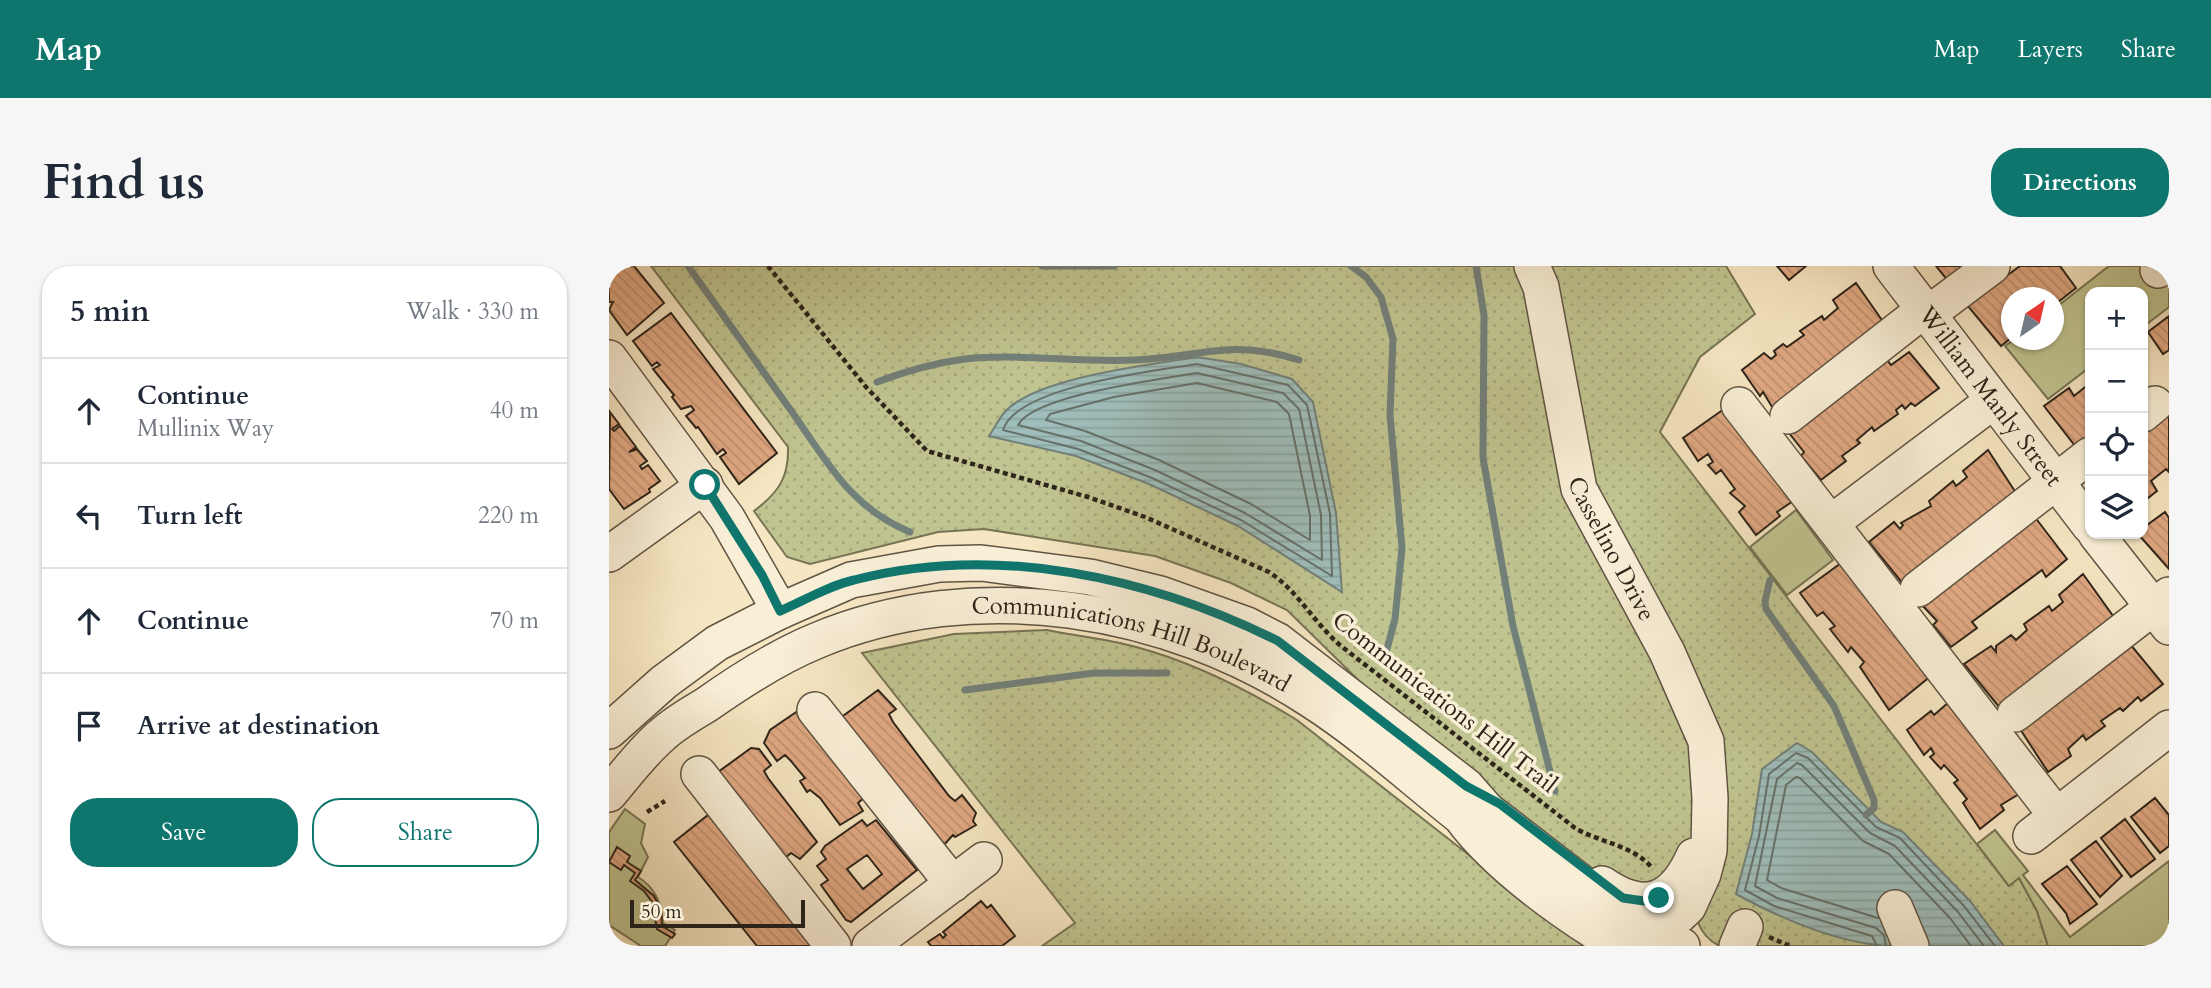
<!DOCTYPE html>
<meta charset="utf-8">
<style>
:root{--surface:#fff;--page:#f6f6f7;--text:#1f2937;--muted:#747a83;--line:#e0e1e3;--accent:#0f766e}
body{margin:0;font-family:Cardo,serif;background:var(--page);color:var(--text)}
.controls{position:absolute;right:21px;top:21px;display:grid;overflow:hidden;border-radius:14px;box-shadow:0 2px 5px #0004}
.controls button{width:63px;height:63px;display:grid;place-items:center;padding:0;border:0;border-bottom:2px solid var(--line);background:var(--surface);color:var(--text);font:35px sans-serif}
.compass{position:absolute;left:1392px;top:21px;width:63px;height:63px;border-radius:50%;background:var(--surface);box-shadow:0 2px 5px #0004;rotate:34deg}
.scale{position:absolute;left:21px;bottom:18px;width:175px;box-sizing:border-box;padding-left:7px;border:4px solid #2e2419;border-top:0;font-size:19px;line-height:24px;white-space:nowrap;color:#2e2419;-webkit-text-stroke:5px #f9efd7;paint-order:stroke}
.stop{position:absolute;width:21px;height:21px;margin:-16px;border:5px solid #0f766e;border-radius:50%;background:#fff}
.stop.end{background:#0f766e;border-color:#fff;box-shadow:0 2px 7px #0008}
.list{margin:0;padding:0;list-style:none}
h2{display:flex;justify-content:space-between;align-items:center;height:91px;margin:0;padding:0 28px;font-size:30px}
h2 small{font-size:23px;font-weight:400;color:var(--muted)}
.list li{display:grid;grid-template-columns:46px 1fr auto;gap:21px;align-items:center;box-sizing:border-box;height:105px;padding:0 28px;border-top:2px solid var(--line)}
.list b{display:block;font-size:26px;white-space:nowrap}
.list p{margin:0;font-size:23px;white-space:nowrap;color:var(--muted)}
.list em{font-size:23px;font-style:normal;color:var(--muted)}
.actions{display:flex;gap:14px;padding:21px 28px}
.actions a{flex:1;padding:16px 0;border:2px solid var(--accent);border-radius:28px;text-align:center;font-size:24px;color:var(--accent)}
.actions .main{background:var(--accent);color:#fff}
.icon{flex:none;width:38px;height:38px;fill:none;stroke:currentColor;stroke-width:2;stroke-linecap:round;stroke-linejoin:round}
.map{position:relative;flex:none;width:1560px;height:680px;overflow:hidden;border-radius:28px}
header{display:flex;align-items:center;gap:42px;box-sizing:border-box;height:98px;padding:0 35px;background:var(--accent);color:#fff}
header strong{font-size:33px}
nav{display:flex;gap:38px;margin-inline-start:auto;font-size:24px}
.intro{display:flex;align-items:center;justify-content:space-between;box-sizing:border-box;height:168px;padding:0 42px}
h1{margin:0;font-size:49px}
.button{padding:18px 32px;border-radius:28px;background:var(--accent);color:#fff;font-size:24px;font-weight:700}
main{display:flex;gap:42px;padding:0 42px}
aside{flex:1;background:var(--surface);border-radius:28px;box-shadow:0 2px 5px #0004}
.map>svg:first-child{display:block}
.grass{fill:url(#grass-dots);stroke:#777454;stroke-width:2}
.park{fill:#c0c490;stroke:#777454;stroke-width:2}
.water{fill:url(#water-rules);stroke:#72807a;stroke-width:2}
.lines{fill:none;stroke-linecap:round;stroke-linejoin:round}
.shore{stroke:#66716a;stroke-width:2}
.stream{stroke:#72807a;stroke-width:7}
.building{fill:url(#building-back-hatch);stroke:#2e2419;stroke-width:2;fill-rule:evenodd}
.minor-casing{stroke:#605443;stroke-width:38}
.path{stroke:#2e2419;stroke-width:4.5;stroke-dasharray:5 3.5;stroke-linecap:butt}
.minor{stroke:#f9efd7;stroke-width:35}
.route{stroke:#0f766e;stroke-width:9}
.labels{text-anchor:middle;stroke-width:7;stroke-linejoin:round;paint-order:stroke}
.street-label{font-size:24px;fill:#2e2419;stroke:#f9efd7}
</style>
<header>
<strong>Map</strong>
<nav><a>Map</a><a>Layers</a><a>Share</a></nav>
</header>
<div class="intro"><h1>Find us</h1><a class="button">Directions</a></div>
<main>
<aside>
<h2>5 min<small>Walk · 330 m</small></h2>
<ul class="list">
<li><svg class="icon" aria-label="ahead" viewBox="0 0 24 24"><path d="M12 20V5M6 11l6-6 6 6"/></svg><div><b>Continue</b><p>Mullinix Way</p></div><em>40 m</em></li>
<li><svg class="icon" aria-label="left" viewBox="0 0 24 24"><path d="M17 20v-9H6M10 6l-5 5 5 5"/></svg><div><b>Turn left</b></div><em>220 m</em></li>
<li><svg class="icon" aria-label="ahead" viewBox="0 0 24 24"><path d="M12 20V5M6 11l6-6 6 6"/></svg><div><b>Continue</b></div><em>70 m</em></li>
<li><svg class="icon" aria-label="arrive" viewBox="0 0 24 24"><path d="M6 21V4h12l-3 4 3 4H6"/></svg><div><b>Arrive at destination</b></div></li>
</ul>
<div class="actions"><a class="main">Save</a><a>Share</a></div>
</aside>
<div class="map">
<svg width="1560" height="680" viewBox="0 0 1560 680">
<defs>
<pattern id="grass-dots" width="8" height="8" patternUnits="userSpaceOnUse" patternTransform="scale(1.75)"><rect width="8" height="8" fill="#c0c490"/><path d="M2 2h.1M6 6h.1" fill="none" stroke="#a5a87c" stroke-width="1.8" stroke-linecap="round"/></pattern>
<pattern id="water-rules" width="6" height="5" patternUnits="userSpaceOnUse" patternTransform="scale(1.75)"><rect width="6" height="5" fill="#9fbebb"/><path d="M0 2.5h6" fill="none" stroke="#89a3a0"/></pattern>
<pattern id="building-back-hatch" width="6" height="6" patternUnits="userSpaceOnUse" patternTransform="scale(1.75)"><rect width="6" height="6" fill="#e0a882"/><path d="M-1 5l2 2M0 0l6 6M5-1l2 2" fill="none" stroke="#c09070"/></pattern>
</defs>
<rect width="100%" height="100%" fill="#f6e6c2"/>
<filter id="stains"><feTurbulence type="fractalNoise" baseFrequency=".00286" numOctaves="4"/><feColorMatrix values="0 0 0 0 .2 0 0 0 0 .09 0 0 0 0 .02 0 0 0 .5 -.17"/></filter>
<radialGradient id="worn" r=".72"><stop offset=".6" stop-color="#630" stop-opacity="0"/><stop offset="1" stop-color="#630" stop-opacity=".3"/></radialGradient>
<path class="grass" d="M42,0H1117L1146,48L1091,91L1051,166L1399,619L1410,612L1428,645L1439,680H1111C1082,668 1084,630 1079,604L1014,632L857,520L678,344L622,317L546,290L375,263L329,266L201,298L178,291L145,245C169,227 180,212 179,181Z
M438,364C467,370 498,373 527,381C584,396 637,423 688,454L944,655L982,680H433L466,657L253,387L345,368Z"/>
<path class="park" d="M1500,0H1560V41L1534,61V26H1481V101L1439,133L1396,80L1405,74H1444L1445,43Z
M1187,244L1224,294L1178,329L1141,281Z
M16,543L36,558L32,577L39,591L29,611C47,622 52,637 54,657L66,664L56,680H32L0,659V566Z
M1386,564L1419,605L1414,609L1461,671L1560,595V680H1439L1428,645L1410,612L1400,620L1368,578Z"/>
<path class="water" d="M588,91L632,98L683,113L704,136L727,247L733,326L629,260L540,218L467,190L380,170C385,163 389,154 395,147C425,111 542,99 588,91Z
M1188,477L1203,486L1272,556L1294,566L1361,635L1395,680C1356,680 1316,680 1277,680C1226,676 1171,652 1127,628L1143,568L1153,503Z"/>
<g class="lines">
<path class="shore" d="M588,98L679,119L698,139L721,248L723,310L632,254L543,212L469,183L394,164C408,120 546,105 588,98Z
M588,107L674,127L690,143L712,249L713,294L636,247L546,204L472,175L409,159C425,129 553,113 588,107Z
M588,117L668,136L680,148L701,250V274L642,238L550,194L476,165L437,154L441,148L505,131Z
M1269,652L1172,622L1158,614L1177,519L1187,511L1191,512L1254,575L1280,588L1341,652L1362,680
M1268,680L1263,670L1165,640L1136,624L1150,570L1160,508L1187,487L1199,492L1267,561L1291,572L1355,640L1386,680
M1277,680L1275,669L1267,662L1168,632L1146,620L1168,513L1188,497L1193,499L1261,567L1286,580L1349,646L1375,680"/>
<path class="stream" d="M79,0C112,46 145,93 178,139C216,191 238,240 301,266
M433,0H505
M742,0L757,11L772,31L784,73L781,149L793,282L786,353L778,383
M867,0L875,49L874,192L904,360L946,525
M268,116C297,105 325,97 356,93C412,87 470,97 527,94C592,91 622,72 690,94
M1161,314L1156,335L1157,343L1225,440L1265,534V542L1257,549
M356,424L485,407H558"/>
</g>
<path class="building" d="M0,0H25L55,37L18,69L0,44L4,36H0Z
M1168,0H1197L1180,14Z
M1327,0H1361L1340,16Z
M1411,0H1451L1467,22L1444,40V32H1402V72L1392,80L1358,39Z
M1247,17L1275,57L1165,144L1154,126L1151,130L1133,104L1155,87L1162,93L1167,89L1165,85L1174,78L1178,81L1195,69L1191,65L1213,50L1215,54L1229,42L1224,34Z
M62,47L168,187L130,218L111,191L117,187L114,183L108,188L89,161L87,162L77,150L85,144L82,140L72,143L63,131L65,129L44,103L51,99L48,96L43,100L24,75Z
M1560,50V84L1554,88L1539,66Z
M1300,86L1330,122L1306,140L1302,137L1296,143L1293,139L1287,144L1289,148L1265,165L1263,161L1248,174L1251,177L1233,190L1237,195L1212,214L1192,190L1195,186L1180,167L1276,91L1282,99Z
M1481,117V170L1467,181L1435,140L1460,122L1465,130Z
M1115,143L1137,169L1133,172L1184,235L1168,246L1171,250L1147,269L1130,246L1136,240L1121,227L1126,223L1112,204L1107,208L1099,199L1104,196L1099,188L1089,195L1074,172Z
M1,146L10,158L3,163L5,165L11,160L27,181L20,186L28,183L38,195L31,200L33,203L39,199L51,215L40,223L41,226L15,243L0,223Z
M1560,147V206L1557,203L1542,215L1548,225L1534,236V168Z
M1379,184L1409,230L1295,319L1260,276L1285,256L1291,263L1294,259L1292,257L1322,240L1320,235L1344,215L1347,220L1358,211L1354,205Z
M1556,246L1560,252V303L1529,268H1534V262Z
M1425,250L1458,293L1437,311L1433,304L1363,356L1368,362L1342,381L1324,359L1328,355L1313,339Z
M1235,295L1323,409L1280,444L1251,401L1255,396L1242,381L1239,386L1221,363L1226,360L1214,346L1208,350L1191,327Z
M1474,308L1507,354L1391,442L1355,398L1382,380L1387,386V380L1402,369L1407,374L1418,364L1415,358L1440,340L1443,345L1454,336L1450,329Z
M1521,378L1554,418L1532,435L1529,431L1514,445L1511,442L1492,455L1496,460L1477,474L1474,469L1459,483L1462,490L1439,506L1411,463Z
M269,424L287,443L280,448L284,456L340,530L346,535L353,529L367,547L364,555L367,559L346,571L344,569L334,580L230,453Z
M1340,436L1410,528L1392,539L1395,544L1371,563L1354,537L1358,533L1345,517L1349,514L1335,499L1332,503L1321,491L1325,488L1322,482L1315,489L1298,464L1322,445L1325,449Z
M193,442L258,529L249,537L254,545L231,559L211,532L201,524L198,526L191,515L196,512L182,495L176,489L168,495L155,477L161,464Z
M142,482L150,483L162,499L155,505L159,512L208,576L191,593L182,587L176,592L105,509Z
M1546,532L1560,549V580L1551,587L1522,551Z
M104,545L204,680H148L65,576Z
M1516,553L1546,593L1522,611L1492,572Z
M253,554L258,560L267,554L308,604L242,656L237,654L212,619L219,614L208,600L217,593L212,586L216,580ZM258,589L273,608L254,623L238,603Z
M1487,575L1513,610L1491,631L1462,594Z
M8,581L21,590L18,596L32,605L26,614L45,630L52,644L53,660L66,668L63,672L48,663L43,636L35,625L21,615L26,607L15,599L12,604L0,596Z
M1458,600L1488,638L1461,658L1457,647L1433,618Z
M372,635L378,642L382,639L406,670L393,680H322L319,676L331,668L334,672L337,669L334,666Z"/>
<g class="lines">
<defs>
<g id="minor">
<path id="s1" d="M923,0L932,21L970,223L1058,386L1097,475L1101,532L1100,585L1094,608L1079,641L1050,668L1038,672L1028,670"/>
<path id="s2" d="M1282,0L1481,260"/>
<path d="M1549,4L1554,0"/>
<path d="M1319,48L1383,0"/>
<path d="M0,92L118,252L171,345"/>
<path d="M1130,139L1447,549"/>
<path d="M1534,148L1546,138"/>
<path d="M1179,150L1316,43"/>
<path d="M1222,257L1384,135"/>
<path d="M1487,268L1560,361"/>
<path d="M0,288L96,219"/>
<path d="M1309,323L1481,189"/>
<path d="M206,444L344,618"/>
<path d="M1406,448L1560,329"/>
<path d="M0,465L55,416L108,377L171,345L242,314L330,298L372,297L481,311L551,328L638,359L669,375L857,520L878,544L1027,659L1073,680"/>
<path d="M90,508L224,680"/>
<path id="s3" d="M0,528C17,508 34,485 53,469C66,457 82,448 97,439C131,415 168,391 207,375C367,308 559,340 702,434C755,468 803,512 852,551C887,599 958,650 1010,680"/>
<path d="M1422,570L1560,462"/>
<path d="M993,618C1035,647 1064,637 1085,590"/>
<path d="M1286,642L1302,680"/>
<path d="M261,680L375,594"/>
<path d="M1128,680L1136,661"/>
</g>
</defs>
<use href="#minor" class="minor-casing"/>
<path class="path" d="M159,0L257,121L318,185L479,231L536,251L660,306C689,325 705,357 732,380L966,562C991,577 1025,579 1044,603
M38,546L56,535
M1160,671L1181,680"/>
<use href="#minor" class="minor"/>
</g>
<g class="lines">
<path class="route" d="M96,219L153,309L171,345C194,335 219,320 245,314C386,277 541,311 669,375L857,520L891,538L1014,632L1035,635L1050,632"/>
</g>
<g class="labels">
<g class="street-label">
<text dy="8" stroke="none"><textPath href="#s2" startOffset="164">William Manly Street</textPath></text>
<text dy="8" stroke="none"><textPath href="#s1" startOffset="296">Casselino Drive</textPath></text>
<text dy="8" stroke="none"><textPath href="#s3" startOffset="586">Communications Hill Boulevard</textPath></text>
<text transform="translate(836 436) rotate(38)" y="8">Communications Hill Trail</text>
</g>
</g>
<rect width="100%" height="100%" filter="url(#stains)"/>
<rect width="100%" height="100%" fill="url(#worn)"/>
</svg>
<div class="controls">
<button>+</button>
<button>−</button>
<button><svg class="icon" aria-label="locate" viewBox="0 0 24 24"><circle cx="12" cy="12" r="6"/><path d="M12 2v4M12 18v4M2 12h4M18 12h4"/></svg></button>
<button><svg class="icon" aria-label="layers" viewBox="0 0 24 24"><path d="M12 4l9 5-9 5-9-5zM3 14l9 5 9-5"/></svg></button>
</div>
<svg class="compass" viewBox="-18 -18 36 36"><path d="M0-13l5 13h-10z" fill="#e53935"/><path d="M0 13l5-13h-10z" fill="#747a83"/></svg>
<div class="scale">50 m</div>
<div class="stop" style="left:96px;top:219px"></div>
<div class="stop end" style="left:1050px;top:632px"></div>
</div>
</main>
